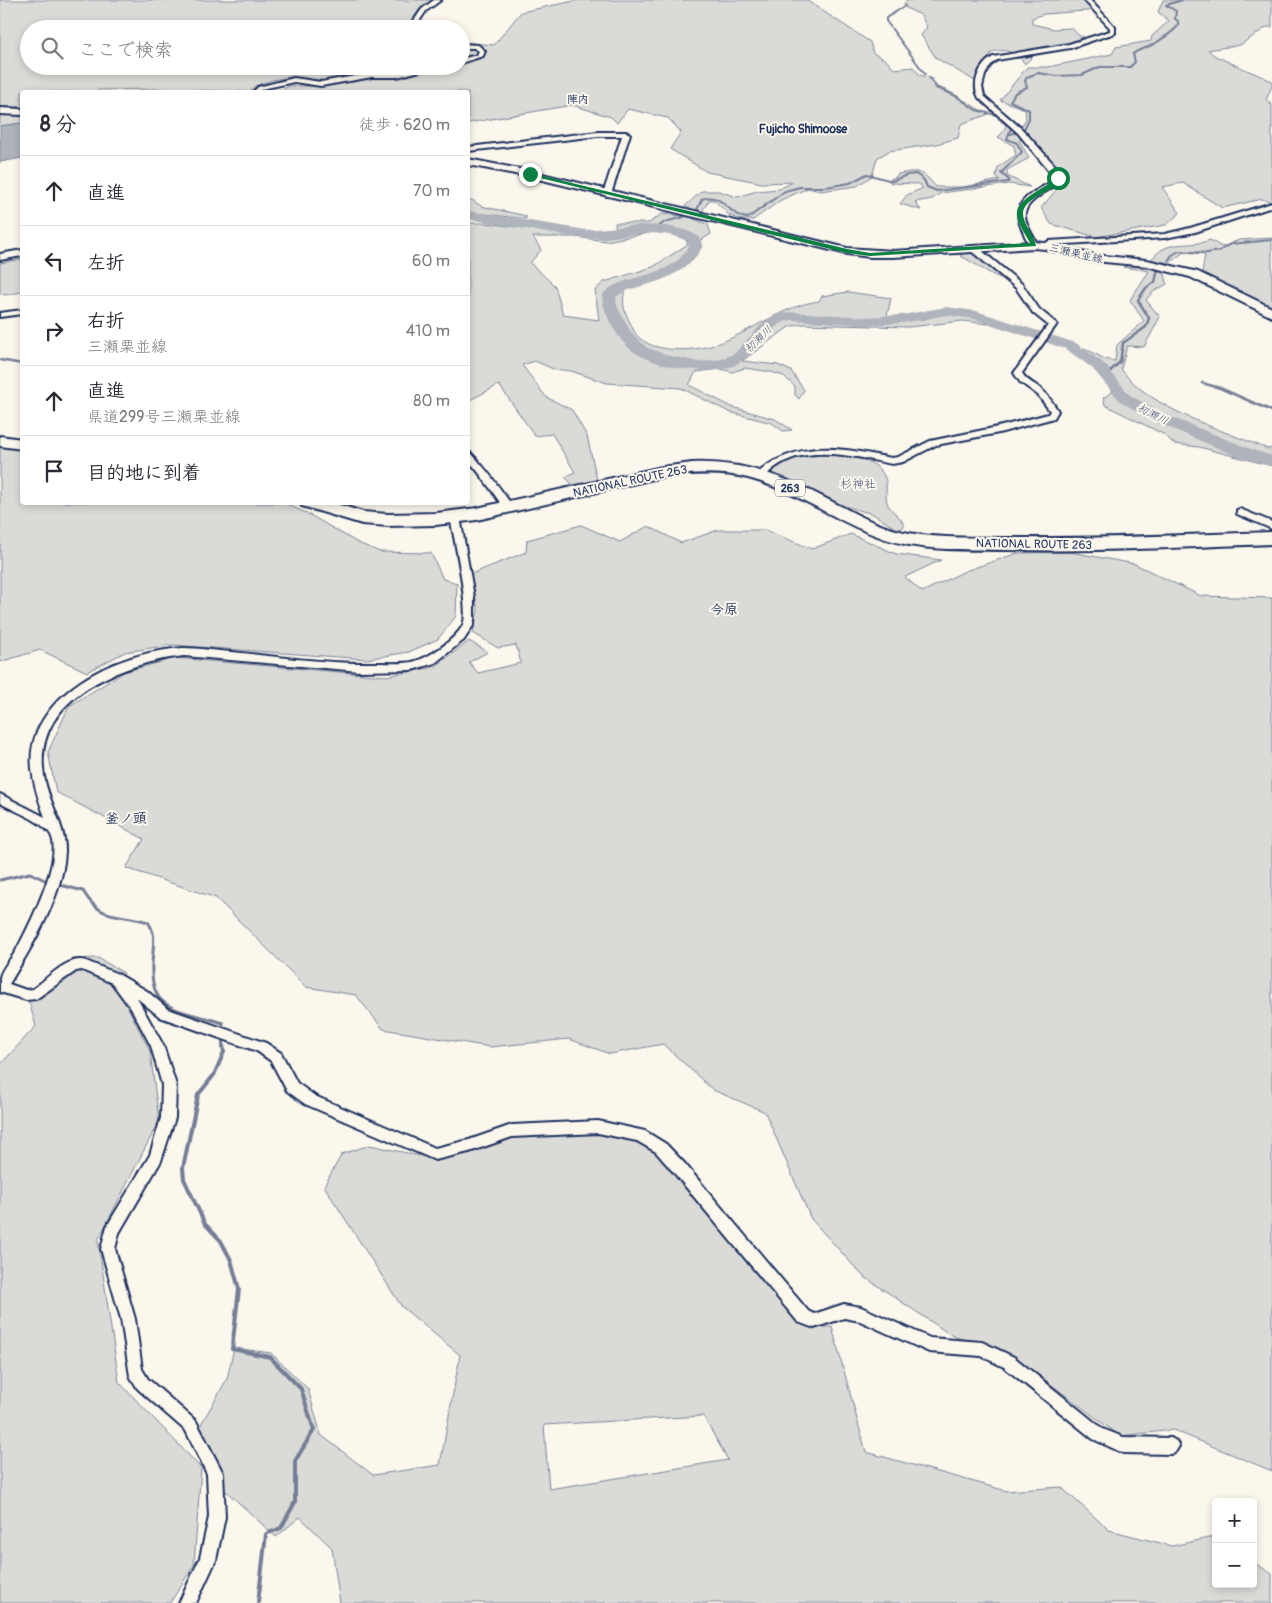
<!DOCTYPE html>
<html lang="ja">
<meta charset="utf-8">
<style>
:root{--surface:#fff;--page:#f7f7f7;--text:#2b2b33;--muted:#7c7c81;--line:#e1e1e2}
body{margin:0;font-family:Pangolin,"Klee One",sans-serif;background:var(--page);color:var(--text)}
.controls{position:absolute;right:15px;bottom:15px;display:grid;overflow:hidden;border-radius:5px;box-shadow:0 2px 8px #0003}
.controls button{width:45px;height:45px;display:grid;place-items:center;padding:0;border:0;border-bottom:1px solid var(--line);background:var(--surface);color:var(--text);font:25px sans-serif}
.stop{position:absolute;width:15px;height:15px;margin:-11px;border:4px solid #0b8043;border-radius:50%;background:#fff}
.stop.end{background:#0b8043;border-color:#fff;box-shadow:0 1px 5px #0008}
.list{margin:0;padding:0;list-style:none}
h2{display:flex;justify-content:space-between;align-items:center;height:65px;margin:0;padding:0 20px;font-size:21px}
h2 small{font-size:16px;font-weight:400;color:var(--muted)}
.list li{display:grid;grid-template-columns:32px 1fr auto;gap:15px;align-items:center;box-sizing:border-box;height:70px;padding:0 20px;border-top:1px solid var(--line)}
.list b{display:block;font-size:19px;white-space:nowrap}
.list p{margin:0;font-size:16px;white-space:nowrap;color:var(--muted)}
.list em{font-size:16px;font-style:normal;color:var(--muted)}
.icon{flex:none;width:28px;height:28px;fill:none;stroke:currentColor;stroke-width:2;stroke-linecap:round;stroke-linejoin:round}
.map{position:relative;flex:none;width:1272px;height:1603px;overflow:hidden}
.search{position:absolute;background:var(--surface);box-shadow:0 2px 8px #0003;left:20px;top:20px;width:450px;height:55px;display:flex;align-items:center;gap:12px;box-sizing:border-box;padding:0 18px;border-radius:28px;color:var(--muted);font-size:19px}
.panel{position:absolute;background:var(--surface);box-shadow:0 2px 8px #0003;left:20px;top:90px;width:450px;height:415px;border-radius:5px}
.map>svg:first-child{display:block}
.green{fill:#dadad7;stroke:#7a849a;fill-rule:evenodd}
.water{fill:#afb3bb;stroke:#747e96}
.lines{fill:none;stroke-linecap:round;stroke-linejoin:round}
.stream-far3{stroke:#747e96;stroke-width:2}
.stream-far2{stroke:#747e96;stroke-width:2.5}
.stream-far1{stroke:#747e96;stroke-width:3}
.stream{stroke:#747e96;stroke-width:4}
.river{fill:#afb3bb;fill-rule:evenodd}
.street-casing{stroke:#1b2f5e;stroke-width:4}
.secondary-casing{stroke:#1b2f5e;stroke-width:4}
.highway-casing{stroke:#1b2f5e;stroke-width:4}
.street{fill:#fbf7ec;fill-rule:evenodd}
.secondary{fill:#fbf7ec;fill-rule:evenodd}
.highway{fill:#fbf7ec;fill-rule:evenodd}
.route{fill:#0b8043}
.labels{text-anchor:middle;stroke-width:4;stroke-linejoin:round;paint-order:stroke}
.far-neighbourhood-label{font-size:11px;font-weight:bold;fill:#1b2f5e;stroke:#fbf7ec}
.far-street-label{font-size:11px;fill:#1b2f5e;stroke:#fbf7ec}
.far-water-label{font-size:11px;font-style:italic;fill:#47577a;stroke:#fbf7ec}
.shield{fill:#fbf7ec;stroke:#5e6b89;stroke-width:1}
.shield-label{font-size:11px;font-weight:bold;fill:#1b2f5e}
.far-quarter-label{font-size:12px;font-weight:bold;fill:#1b2f5e;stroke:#fbf7ec}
.street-label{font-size:12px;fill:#1b2f5e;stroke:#fbf7ec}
.park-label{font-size:12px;fill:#415176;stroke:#fbf7ec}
.neighbourhood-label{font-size:14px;font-weight:bold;fill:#1b2f5e;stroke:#fbf7ec}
</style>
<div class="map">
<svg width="1272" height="1603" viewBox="0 0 1272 1603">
<rect width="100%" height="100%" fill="#fbf7ec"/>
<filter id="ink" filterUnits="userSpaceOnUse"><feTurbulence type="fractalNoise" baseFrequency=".02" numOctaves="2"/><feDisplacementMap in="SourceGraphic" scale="10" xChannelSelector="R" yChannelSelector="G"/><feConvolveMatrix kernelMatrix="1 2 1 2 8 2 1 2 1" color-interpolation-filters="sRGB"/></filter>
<g filter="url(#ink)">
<path class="green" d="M0,0H436L419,10L407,29H29V66H430L398,73H371L324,81L291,77L272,80L255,86L250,92L158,89L98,90L94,92H22V107H0Z
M579,0H806L870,42L873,53L886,60L894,69L913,67L920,75L931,78L937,87C956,92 971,107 989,114L961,124L958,138L937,144L889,151L877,158L872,176L857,186L820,191L808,188L781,200L753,220H741L729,215L714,200H709L701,213L682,209L702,191H719L737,197L757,191L779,189L793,182L762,183L707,172L670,149L681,132L668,118L628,109L617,123L611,117L572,105L468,123V92H276L290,86H328L371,77L396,78L439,68L437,66H461V42L494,45L521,12Z
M909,0H1091L1099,10L1044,14L1032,18V24L1054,29L1072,28L1078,35L1089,39L1082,42L1026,52L1032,57L1025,64C1017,53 1006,48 992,52L975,81L936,58L921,35L927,27L921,15L906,8L904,3Z
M1163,0H1272V27H1267L1240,45L1208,50L1215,56L1272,81V86L1266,100L1272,105V202L1262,199L1222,208L1183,183L1162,187L1180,213L1166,225L1096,237L1051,224L1041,208L1062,183V173L1030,137L1019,140L1029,158L1007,170V176L1030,187L1009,184L941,193L932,199L915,202L921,210L900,204L907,195L923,188L919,184L891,183L888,180L896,177L898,174C919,170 922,170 936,187H963L1000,180L996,177L998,167L1016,155L1014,146L998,137L1004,131L1006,125L998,119V115L1006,113L1021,126L1026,119L1025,109L1000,100L1027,67H1048L1112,54L1116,47L1151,41L1152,36L1169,21L1158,12Z
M0,115H22V123L0,126Z
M472,200L481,206L526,216V219L468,212V201Z
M662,214L690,217L708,225L711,234L697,243L681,267L625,289C621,308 625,311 633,329C644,355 694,352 717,344C751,332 782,306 819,301L822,296L848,292L891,298L887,316L890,322L924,319L947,313L975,317L988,324L963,321L909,327L802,324L789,327L742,361L778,365L791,371L804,390L799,399L795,395V387L784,376L771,372L745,368L732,372L721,369L696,372L689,385L732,407L775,419L792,430L783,431L772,423L729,412L681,388L607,383L571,371L553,369L535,361L522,365L546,397L572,410L587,436L598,484L576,488L565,477L575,472L552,434L535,436L499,385L468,401V223H486L602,238L616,235L615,223H649ZM659,231C669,232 683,233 688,244L653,267L604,282L595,290L599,320L563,315L555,286L530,263L541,250L533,237H575L606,241Z
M1272,238V309L1202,273L1205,254L1184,252L1169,263L1151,260C1168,237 1187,249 1210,240L1222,247L1239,240Z
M963,252L975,253L1006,279C992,278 975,262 960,256Z
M22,259V292L5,295L0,293V263Z
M1130,265L1164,269L1167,284L1153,292L1146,300L1160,317L1144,347L1127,346L1121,369C1150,409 1222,430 1268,449L1272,448V466L1199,447L1174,444L1165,435L1105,405L1103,398L1120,387L1111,377L1107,367L1081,349L1084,348L1105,359L1115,361L1117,345L1144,321L1130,300L1149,271L1123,267Z
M0,446L22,448V502L284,503L310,515L358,543L380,552L431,553L443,579L457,583L456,616L438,639L409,652L366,659L171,645L125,652L87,672L40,650L0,662Z
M816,454C837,454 875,453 885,478C888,486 884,497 888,505C893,513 902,517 904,526L901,529L895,528L873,514L844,506L773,473V469L794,458Z
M581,525L620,542L648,526L681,543L718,530H765L812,549L851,534L896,554L941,560L905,577L922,592L965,571L1018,553L1070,552L1135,564L1201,596L1272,598V1471L1173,1430L1120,1436L1017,1359L951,1335L863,1276L811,1219L765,1112L713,1090L663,1044L610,1054L569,1039L490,1047L383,1029L356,995L306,987L216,898L126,868L144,839L56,792L48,752L69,706L124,672L175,658L386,676L435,667L469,641L488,652L469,662L478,673L521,663L516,645L498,648L473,633L478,610L471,574L526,552L527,540Z
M98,958L124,973L119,990L150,1051L159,1121L98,1240L119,1382L200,1467L195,1435L227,1379L234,1348L271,1353L308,1389L321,1435L373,1475L440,1465L460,1355L402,1307L324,1186L342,1154L370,1145L439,1160L511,1135L599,1131L640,1138L680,1173L807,1327H832L866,1452L1007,1491L1061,1487L1109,1530L1172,1546L1213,1537L1216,1538V1584H1253V1562L1272,1574V1603H340L332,1548L300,1517L276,1537L201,1468L194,1565L170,1603H0V1065L36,1026L26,992L72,959ZM703,1416L728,1460L549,1489L544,1425Z"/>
<path class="water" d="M22,123V158L0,162V126Z"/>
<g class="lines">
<path class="stream-far3" d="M905,6L886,18V21L925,74
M930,79L936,88L956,96L976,110L1000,116
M1010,134L1023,131L1029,119V110L1010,101L1015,93L1027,87L1025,81L1027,77L1038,73L1057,76L1082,75L1100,67H1130L1135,62L1133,54C1138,49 1146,49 1152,45C1162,39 1170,35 1178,26V21L1175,19L1176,11L1166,5L1182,0
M697,210L702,199C723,191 728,217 748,218L785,191L800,187H826L850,183L867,174L892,181L907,175L916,174L924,180L927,187L937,191L1008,182L1009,180L1001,173L1022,152L1017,143L1007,139L1011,128L1005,121
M656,228L665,222L684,217
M1168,261L1172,255L1179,251L1207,253L1219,251L1231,244L1272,240"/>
<path class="stream-far2" d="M0,360L22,364
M1105,376L1120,362L1123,343L1146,327L1149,318L1138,300L1146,288L1155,282L1158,269
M1202,383L1220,388L1272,411"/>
<path class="stream-far1" d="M0,880L30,873L49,882
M57,884L83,891C101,922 119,912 148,922C155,932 154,940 153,952C145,1014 176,1008 223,1023L222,1030
M222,1036L223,1047"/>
<path class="stream" d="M223,1046L224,1052L214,1075L198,1095L183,1168L184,1179L205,1224L221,1241L231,1260L239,1289L232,1349L270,1357L301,1389L314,1430L295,1461V1502L281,1528L266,1534L258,1603"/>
<path class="river" d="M468,211L586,230L640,225L667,226L685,230L698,236L703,246C690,269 670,278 646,285C635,288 625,290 616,297L617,306L631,332L646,347L666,355L699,362L722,359L735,353L761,325L774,315L779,314L792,312L865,317L902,315L946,307L976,311L1076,343L1102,362L1130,395L1161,413L1253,450L1272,456V466L1241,458L1149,419L1120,401L1092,368L1066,349L974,319L946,315L902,323L865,325L792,320C766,324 756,356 733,366C707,376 660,368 636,353C619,343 604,316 602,296C620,271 669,283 689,246L687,241C651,224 622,241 585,238C546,234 507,225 468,219Z"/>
<defs>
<path id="street" d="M434,0H441L426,11L414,29H408L422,9Z
M1084,0H1090L1115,27V33L1070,48L997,60L990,66L985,75L982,87L984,96L1023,130L1058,169L1062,177C1059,184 1054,186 1048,190C1017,209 1021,216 1038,245L1034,247C1029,245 1025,237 1023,231C1008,202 1031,194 1053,181L1054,177L1018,133L979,98C971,84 979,65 993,57L1069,44L1110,31V28Z
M461,44L478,45L485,51L483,56L461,63V59L477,55L479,51L474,48H461Z
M426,66H439L397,77H372L321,86L294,82L262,89L259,92H253L258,87L294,78L321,82L372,73H397Z
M598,132H626L630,134L611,194L607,196L603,194L622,136H598L468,151V147Z
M1272,203V207L1195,232L1165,238L1051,245L1045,248L1041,246L1049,241L1165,234L1190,228Z
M970,246H976L1022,284L1039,309L1057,324L1022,373C1026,381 1034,383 1041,389C1048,395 1053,403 1058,411L1054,418L999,433L936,445L903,462L892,464C852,456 795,440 764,478H758L756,476C763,467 771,462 781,458C817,441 855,451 892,458L898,457L930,441L998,427L1048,414L1050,411L1038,395L1020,382L1014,373L1048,325L1033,313L1016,288L970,250Z
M22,310V314L0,317V313Z
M468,452L471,453C487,470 500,488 513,507L511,509H505C492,492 482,475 468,460Z
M1240,509L1272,522V529L1237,514V510Z
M455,514L460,517L474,597V624L464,640L435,663L412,670L359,671L184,656C121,663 31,698 44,776C48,802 66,826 65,852C63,896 32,947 9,984L26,990L33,989C47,979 68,955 86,961L118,974L147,991L168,1009L266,1043L281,1053L297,1083L315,1096L435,1148L469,1140L512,1125L598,1121L645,1131L666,1144L685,1164L808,1311L814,1314L844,1304L861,1307L930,1338L982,1342L1014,1357L1103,1429L1123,1437L1171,1438L1176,1441L1179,1446L1176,1451L1171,1454L1123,1453L1093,1439L1004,1367L981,1356L929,1352L860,1321L844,1318L814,1328L798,1322L675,1174L656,1152L637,1141L598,1133L512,1137L469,1152L435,1160L305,1104L287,1091L271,1061L257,1051L160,1017L137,998L163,1045L176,1085L175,1118L161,1161L119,1233L115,1249L135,1319L142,1369L148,1379L196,1421L223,1473L225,1517L216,1560L196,1603H179L200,1558L209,1517L207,1474L186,1431L138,1389L130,1376L121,1319L101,1249L107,1226L150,1155L161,1118L162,1085L151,1046L132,1010L112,983L82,970L76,971L36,999L26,1000L0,992C0,988 0,981 0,977C2,968 11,959 16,951C27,930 67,853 49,832C38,819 16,812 0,803V794L45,817C29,774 22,742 54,705C85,670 137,651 183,648C199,648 216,651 232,652C280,657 330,664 378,663C389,663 402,664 412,662C428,659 456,639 463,625C470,610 454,537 450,517Z"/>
<path id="secondary" d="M0,108L22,109V115L0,114Z
M468,159L530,171L847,248L893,251L1034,242L1045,243L1094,255L1147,260L1198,272L1272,308V317L1190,277L1147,266L1094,261L1045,249L1034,248L893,257H870L847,254L530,177L468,165Z
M22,250V256L0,260V254Z"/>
<path id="highway" d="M0,436L22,439V449L0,446Z
M692,463C736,461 776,473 815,493C846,508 875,527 909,533C942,539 977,537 1011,538C1098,539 1185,535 1272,532V544C1185,547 1098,552 1011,550C977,549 942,551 909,545C850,534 805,493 748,478C720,471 691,473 662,477L477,520L436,525L388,526L362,524L302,506L299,502H330L363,512L388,514L436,513L477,508L662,467Z"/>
</defs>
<use href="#street" class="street-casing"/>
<use href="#secondary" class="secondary-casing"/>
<use href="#highway" class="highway-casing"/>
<use href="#street" class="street"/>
<use href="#secondary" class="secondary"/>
<use href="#highway" class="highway"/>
</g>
</g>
<path class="route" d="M530,173L847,249L870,253L1030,243C1026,235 1018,224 1017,215C1016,200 1043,188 1054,181L1056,176L1060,178C1055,192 1033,194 1025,207C1017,218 1035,235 1036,246L870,256L847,253L528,175Z"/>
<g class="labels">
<g class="far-neighbourhood-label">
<text x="578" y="103">陣内</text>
</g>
<g class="far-street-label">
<text transform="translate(1076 253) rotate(13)" y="4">三瀬栗並線</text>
</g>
<g class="far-water-label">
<text transform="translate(758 339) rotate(-44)" y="4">初瀬川</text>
<text transform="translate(1153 414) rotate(27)" y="4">初瀬川</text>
</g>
<rect class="shield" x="775" y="479.5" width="30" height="17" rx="4"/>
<g class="shield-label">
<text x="790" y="492">263</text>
</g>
<g class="far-quarter-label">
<text x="803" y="133">Fujicho Shimoose</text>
</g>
<g class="street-label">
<text transform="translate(630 481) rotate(-12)" y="4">NATIONAL ROUTE 263</text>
<text transform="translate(1034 544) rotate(1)" y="4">NATIONAL ROUTE 263</text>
</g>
<g class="park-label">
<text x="858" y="488">杉神社</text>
</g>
<g class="neighbourhood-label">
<text x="724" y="614">今原</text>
<text x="126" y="823">釜ノ頭</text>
</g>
</g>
</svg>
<div class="controls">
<button>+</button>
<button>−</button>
</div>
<div class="stop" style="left:1058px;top:178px"></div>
<div class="stop end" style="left:530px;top:174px"></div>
<div class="search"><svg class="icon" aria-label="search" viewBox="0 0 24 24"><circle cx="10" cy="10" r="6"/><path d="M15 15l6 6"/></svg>ここで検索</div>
<section class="panel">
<h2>8 分<small>徒歩 · 620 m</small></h2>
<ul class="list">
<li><svg class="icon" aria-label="ahead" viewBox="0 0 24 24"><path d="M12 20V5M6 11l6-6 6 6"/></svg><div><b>直進</b></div><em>70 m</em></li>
<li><svg class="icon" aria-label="left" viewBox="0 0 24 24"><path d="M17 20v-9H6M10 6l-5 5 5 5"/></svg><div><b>左折</b></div><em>60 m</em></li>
<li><svg class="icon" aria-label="right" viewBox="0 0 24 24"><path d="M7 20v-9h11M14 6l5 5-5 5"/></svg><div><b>右折</b><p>三瀬栗並線</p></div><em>410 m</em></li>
<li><svg class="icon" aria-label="ahead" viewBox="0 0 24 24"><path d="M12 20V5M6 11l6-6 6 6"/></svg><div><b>直進</b><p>県道299号三瀬栗並線</p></div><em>80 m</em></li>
<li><svg class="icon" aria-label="arrive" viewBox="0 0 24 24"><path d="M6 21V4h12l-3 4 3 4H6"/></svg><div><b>目的地に到着</b></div></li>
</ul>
</section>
</div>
